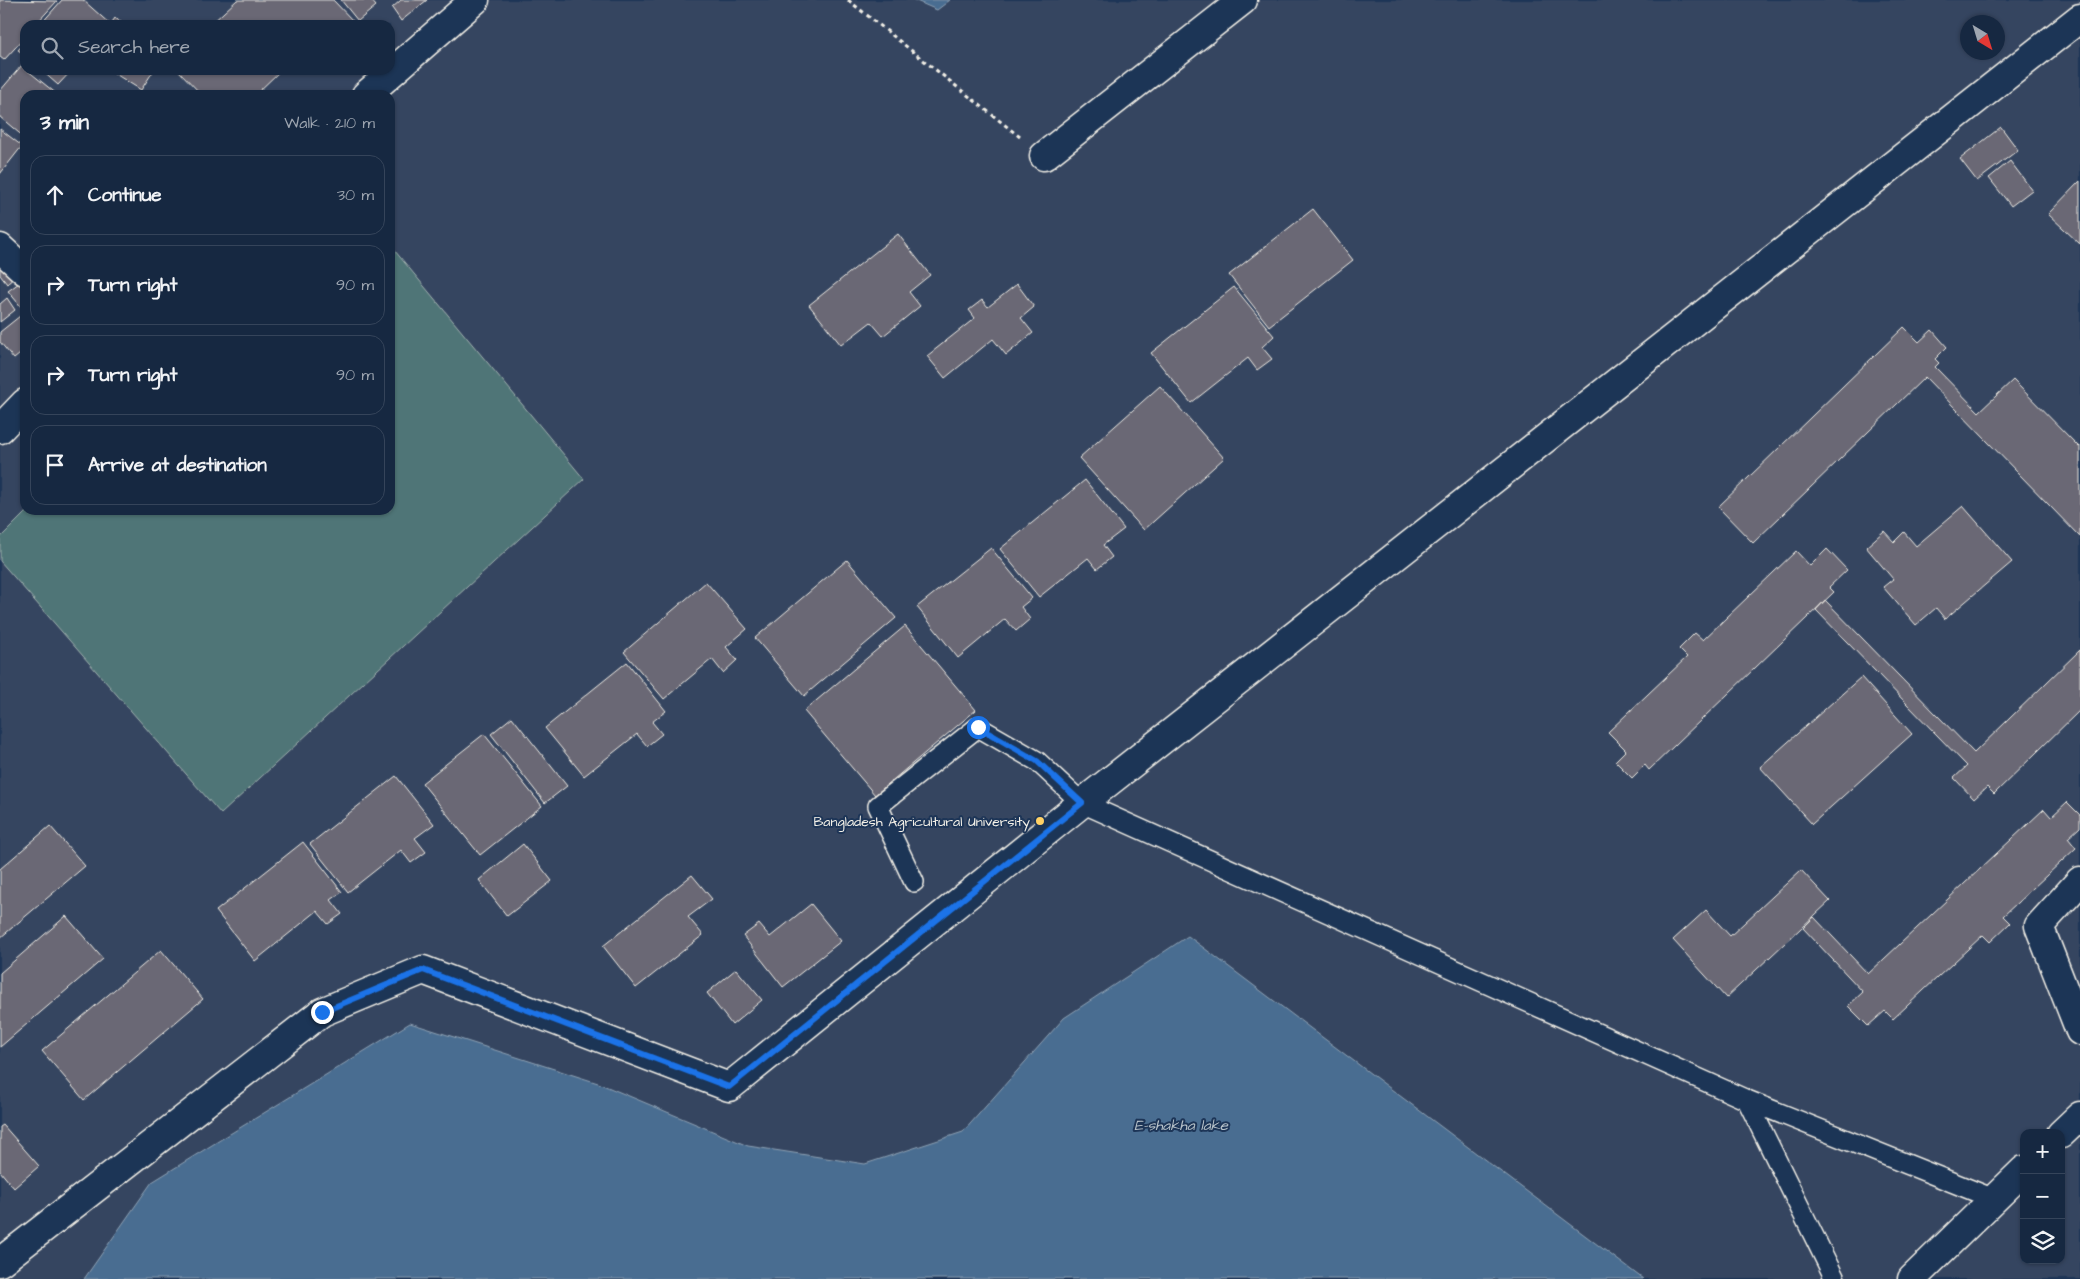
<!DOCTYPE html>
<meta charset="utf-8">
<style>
:root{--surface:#162841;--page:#1f3048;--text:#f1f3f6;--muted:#9ea6b1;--line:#35445a}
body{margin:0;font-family:"Architects Daughter",sans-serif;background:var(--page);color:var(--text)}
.controls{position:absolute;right:15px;bottom:15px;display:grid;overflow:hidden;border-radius:10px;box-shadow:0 1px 4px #0004}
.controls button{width:45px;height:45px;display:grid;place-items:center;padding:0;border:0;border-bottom:1px solid var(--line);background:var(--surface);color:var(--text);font:25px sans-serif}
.compass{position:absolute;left:1960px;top:15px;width:45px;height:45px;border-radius:50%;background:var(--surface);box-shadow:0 1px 4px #0004;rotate:142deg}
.stop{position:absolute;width:15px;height:15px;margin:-11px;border:4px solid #1a73e8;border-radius:50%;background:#fff}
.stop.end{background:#1a73e8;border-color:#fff;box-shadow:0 1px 5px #0008}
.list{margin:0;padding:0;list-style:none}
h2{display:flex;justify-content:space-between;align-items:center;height:65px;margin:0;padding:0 20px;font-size:21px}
h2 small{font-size:16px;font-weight:400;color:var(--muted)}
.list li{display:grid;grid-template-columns:32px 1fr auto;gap:15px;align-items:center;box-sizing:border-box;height:80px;margin:0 10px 10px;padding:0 10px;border:1px solid var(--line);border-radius:15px}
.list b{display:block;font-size:19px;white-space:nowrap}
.list em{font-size:16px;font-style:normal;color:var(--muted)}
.icon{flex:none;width:28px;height:28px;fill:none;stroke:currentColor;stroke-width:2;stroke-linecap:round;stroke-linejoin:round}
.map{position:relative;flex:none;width:2080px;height:1279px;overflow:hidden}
.search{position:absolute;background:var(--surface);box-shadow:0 1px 4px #0004;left:20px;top:20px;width:375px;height:55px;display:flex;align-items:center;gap:12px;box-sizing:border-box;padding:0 18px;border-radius:15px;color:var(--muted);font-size:19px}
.panel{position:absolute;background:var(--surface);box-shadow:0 1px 4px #0004;left:20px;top:90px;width:375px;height:425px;border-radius:15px}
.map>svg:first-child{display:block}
.built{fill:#344460;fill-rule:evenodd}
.green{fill:#507577;stroke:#a2b3b0}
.water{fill:#4a6d91;stroke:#8ea2b4}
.building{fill:#6a6775;stroke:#f4f1e8}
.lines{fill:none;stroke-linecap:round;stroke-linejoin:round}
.service-casing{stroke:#f4f1e8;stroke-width:22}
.minor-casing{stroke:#f4f1e8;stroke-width:31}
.path{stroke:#f4f1e8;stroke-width:3;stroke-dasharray:4 4;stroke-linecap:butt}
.service{stroke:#1d3557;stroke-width:19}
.minor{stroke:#1d3557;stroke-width:28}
.route{stroke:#1a73e8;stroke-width:6}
.poi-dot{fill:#ffd166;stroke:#1d3557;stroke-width:2}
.labels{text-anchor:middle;stroke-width:4;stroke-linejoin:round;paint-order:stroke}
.poi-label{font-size:14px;fill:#f4f1e8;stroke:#1d3557;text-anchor:end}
.water-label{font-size:15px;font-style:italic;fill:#b8c3ca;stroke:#1d3557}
</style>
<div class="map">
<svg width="2080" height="1279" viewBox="0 0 2080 1279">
<rect width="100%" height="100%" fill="#1d3557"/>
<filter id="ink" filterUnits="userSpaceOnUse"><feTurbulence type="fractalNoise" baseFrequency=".02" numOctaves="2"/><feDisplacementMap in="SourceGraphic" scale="10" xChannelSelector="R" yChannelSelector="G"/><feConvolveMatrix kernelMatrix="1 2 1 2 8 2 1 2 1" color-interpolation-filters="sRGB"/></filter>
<g filter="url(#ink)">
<path class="built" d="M0,0H2080V1279H0ZM1968,22H1998V52H1968ZM25,25H390V70H25ZM25,95H390V510H25ZM2024,1133H2061V1260H2024Z"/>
<path class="green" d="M390,245L584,479L221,814L0,561V538L28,510H390Z"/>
<path class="water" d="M914,0H950L937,10Z
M1188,936L1643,1279H84L152,1182L410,1023L598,1083L748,1146L865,1164L963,1132L1064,1018Z"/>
<path class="building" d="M0,0L57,1L35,25H25V37L4,60L0,57Z
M62,0H83L111,25H40Z
M237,0H333L354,22L352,25H210Z
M341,0H371L376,6L358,21Z
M401,0H427L401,21L392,8Z
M115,18L126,25H110Z
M25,42V55L18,50Z
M22,65L25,70H27L58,95H25V138L0,117V91Z
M41,70H72L58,85Z
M109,70H154L141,90Z
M178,70H281L255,95H202Z
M2001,127L2018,150L1977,181L1960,159Z
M0,129L22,146L0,174Z
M2010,161L2032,190L2011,206L1989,178Z
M2080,181V244L2048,214Z
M1313,209L1353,260L1269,326L1229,275Z
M898,234L930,275L909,292L920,306L883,336L871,322L841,345L809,305Z
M0,260L15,277L7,284L0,275Z
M19,283L25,289V308L23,309L8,291Z
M1017,284L1034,307L1021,318L1033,333L1006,355L993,339L945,378L927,356L975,318L969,310L982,300L988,307Z
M1234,287L1274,336L1262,347L1272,359L1257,370L1248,358L1191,403L1151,353Z
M7,298L15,310L0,322V304Z
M25,312V350L14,359L0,342V332Z
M1904,327L1919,342L1932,330L1947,347L1935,359L1939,363L1935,367L1979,412L2013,380L2079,447L2080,446V537L1925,377L1753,543L1718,507Z
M1160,386L1224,458L1144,530L1079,458Z
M1085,480L1124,529L1103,545L1112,557L1097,569L1088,558L1039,597L1000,549Z
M1963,506L2012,562L1945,619L1936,608L1916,625L1883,587L1893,579L1866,547L1884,531L1894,542L1904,532L1916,546Z
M991,548L1032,598L1021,607L1030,619L1016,631L1005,619L958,658L917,607Z
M1827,549L1847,570L1829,587L1834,592L1649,770L1645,765L1632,778L1615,761L1626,750L1608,732L1687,657L1679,649L1695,633L1703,640L1796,551L1810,566Z
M847,560L896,618L804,696L755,638Z
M706,582L747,629L726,647L737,660L723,673L712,659L664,699L624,652Z
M1825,600L1974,753L2080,650V710L1994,794L1987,787L1974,799L1954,778L1967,766L1816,610Z
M905,626L976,710L875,795L804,711Z
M627,662L666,711L652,722L662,734L647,746L637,734L584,776L545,728Z
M1861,677L1912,734L1812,824L1760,767Z
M512,717L567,786L545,803L491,734Z
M484,734L542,806L480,855L422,783Z
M396,776L434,824L415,838L426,852L411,863L401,850L348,892L310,844Z
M2067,802L2080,815V827L2068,838L2076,848L2003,916L2010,923L1990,942L1983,935L1893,1019L1885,1011L1868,1026L1848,1006L1863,992L1803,928L1814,917L1868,974L2044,809L2051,817Z
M50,826L85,866L0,938V869Z
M303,842L342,892L331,900L342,914L328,924L317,911L255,961L216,911Z
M523,844L552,881L507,916L479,880Z
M1801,870L1830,901L1726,998L1673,940L1706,910L1730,936Z
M692,875L712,899L688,917L703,935L636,988L603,946Z
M811,904L841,941L783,987L743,936L759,924L770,937Z
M66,916L103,959L0,1047V973Z
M161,950L203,999L84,1100L42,1051Z
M736,969L762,1000L732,1025L707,993Z
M3,1125L39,1166L14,1188L0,1171V1127Z"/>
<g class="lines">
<defs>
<path id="service" d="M914,882L878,806L978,727L1037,761L1082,803L1747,1100L1994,1199
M1747,1100L1835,1279"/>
<path id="minor" d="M366,95L475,0
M1044,156L1243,0
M0,248L25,271
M0,429L25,403
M2080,881L2039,926L2080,1031
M2061,1134L2080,1116
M0,1262L322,1012L423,970L729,1087L1082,803L2080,18
M1912,1279L2024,1170"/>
</defs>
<use href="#service" class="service-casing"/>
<use href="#minor" class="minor-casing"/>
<path class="path" d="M848,0L1020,137"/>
<use href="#service" class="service"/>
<use href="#minor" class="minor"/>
</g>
</g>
<g class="lines" filter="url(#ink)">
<path class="route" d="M322,1012L423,970L729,1087L1082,803L1037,761L978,727"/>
</g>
<circle class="poi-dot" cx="1040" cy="821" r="5"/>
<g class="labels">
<g class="poi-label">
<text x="1030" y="826">Bangladesh Agricultural University</text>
</g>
<g class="water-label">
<text x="1181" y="1130">E-shakha lake</text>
</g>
</g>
</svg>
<div class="controls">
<button>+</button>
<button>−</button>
<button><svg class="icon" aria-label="layers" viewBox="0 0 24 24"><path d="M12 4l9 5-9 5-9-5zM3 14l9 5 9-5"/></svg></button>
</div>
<svg class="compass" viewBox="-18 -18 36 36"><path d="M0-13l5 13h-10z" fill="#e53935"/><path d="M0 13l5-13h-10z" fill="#9ea6b1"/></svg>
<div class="stop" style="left:978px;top:727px"></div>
<div class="stop end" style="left:322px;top:1012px"></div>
<div class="search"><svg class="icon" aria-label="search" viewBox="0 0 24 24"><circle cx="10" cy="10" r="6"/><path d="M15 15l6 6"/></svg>Search here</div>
<section class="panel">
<h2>3 min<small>Walk · 210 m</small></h2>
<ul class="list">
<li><svg class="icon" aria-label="ahead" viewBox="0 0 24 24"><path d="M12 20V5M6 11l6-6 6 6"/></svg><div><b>Continue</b></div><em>30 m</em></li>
<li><svg class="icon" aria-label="right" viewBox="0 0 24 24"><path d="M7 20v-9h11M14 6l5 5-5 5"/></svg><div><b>Turn right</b></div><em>90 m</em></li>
<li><svg class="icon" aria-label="right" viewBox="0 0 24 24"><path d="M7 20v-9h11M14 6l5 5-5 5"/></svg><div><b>Turn right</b></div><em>90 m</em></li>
<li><svg class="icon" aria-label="arrive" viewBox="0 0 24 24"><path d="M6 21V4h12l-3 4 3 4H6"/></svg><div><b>Arrive at destination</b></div></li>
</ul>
</section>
</div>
